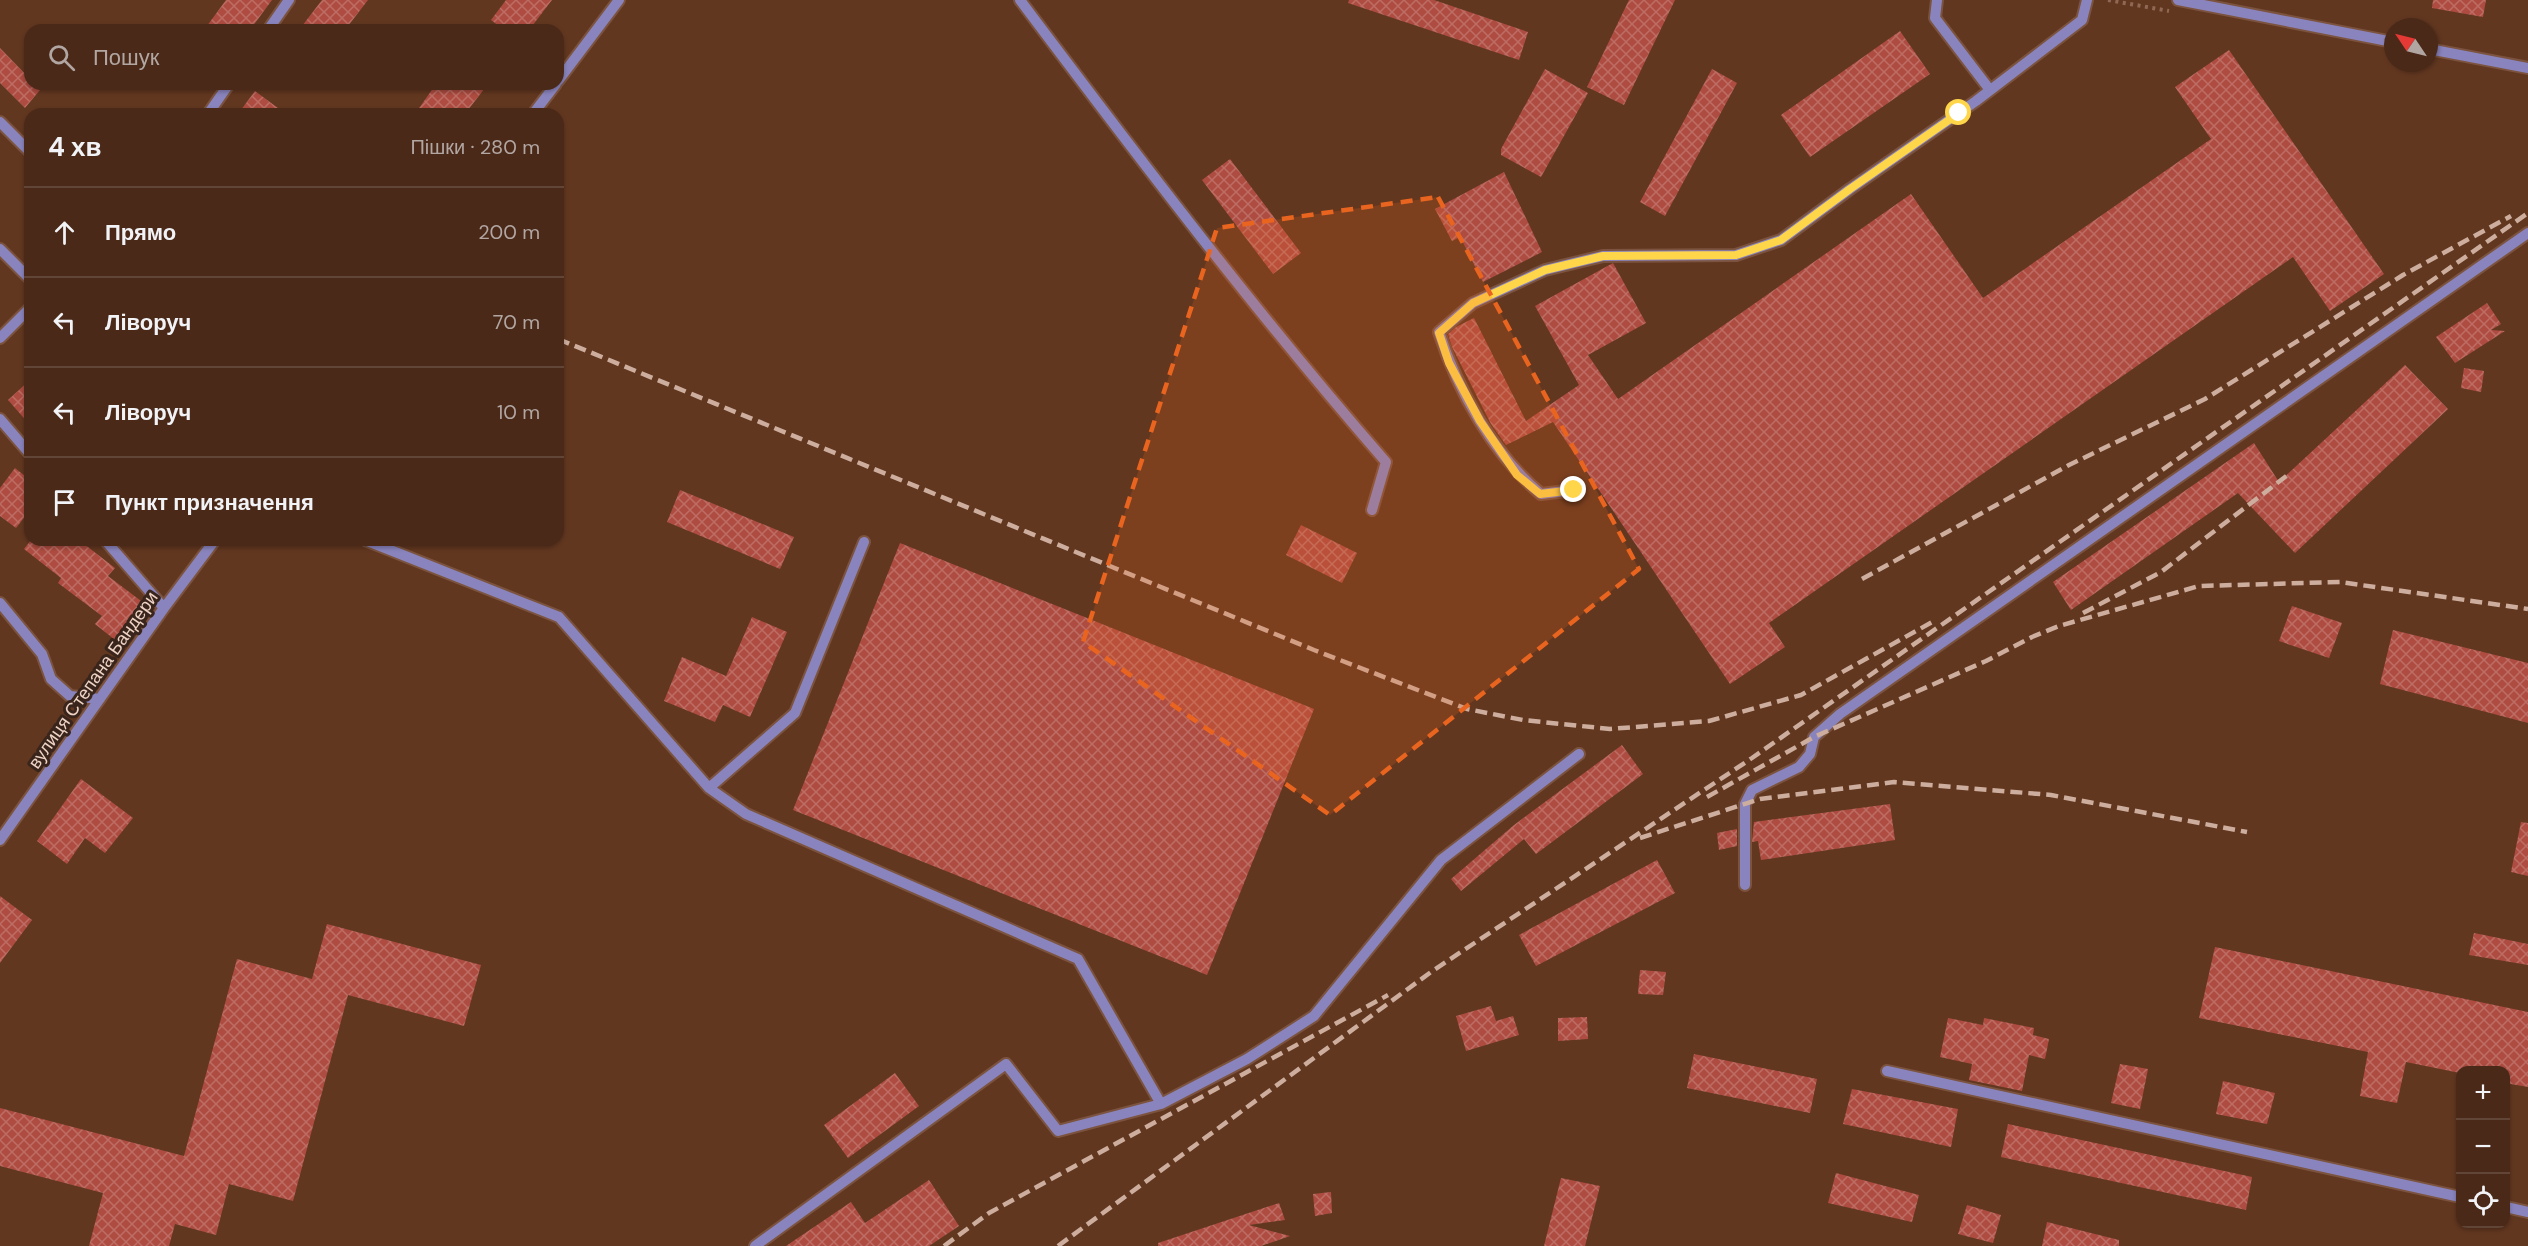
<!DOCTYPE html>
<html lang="uk">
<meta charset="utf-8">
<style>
:root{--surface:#4a2918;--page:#543525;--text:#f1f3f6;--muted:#b2a6a2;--line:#614537}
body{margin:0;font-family:"DM Sans",sans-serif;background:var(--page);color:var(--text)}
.controls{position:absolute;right:18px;bottom:18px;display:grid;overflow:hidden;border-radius:12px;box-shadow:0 2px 4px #0004}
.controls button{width:54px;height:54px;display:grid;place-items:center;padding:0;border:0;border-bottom:2px solid var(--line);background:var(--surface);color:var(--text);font:30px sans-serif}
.compass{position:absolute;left:2384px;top:18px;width:54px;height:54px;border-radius:50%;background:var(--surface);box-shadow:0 2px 4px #0004;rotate:305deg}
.stop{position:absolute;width:18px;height:18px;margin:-14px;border:4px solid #ffd54a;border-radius:50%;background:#fff}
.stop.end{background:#ffd54a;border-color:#fff;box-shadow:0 2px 6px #0008}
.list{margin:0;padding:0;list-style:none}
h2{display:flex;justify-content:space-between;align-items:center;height:78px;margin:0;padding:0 24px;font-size:26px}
h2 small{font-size:20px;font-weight:400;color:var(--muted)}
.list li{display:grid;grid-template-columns:39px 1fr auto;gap:18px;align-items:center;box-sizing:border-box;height:90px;padding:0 24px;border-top:2px solid var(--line)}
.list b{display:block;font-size:22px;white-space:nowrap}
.list em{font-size:20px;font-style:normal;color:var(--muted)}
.icon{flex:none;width:33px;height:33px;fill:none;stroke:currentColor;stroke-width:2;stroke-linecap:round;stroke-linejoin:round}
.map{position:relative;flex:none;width:2528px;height:1246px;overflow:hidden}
.search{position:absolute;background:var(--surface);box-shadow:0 2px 4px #0004;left:24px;top:24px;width:540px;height:66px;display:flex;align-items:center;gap:15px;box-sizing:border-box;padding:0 21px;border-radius:18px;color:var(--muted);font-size:22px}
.panel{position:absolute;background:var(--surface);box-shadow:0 2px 4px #0004;left:24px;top:108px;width:540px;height:438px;border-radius:18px}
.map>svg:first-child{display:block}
.building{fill:url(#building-cross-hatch)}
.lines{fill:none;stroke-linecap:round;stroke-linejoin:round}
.minor-casing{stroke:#7b533e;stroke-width:14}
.path{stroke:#8f6955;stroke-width:4;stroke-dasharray:3 4.5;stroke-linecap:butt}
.minor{stroke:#8a84be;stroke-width:10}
.rail{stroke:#cdae9e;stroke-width:4.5;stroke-dasharray:12 6;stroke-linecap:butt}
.route{stroke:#ffd54a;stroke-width:8}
.marked{fill:#e9651f;fill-opacity:0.2;stroke:#e9651f;stroke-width:4.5;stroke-dasharray:12 8;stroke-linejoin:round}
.labels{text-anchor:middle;stroke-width:6;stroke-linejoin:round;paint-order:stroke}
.street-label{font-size:18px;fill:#efd4c6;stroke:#39251b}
</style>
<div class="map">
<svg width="2528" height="1246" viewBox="0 0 2528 1246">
<defs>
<pattern id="building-cross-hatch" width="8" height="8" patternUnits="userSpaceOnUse" patternTransform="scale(1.5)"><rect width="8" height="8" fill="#ae4c41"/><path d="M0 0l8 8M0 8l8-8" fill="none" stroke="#bd6d64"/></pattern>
</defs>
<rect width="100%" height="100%" fill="#623720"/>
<path class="building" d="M226,0H272L250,30H204Z
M322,0H368L345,30H299Z
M506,0H552L529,30H504L491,20Z
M1349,0H1434L1528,32L1519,60L1348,3Z
M1629,0H1675L1624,105L1587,87Z
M2433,0H2486L2483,17L2432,8Z
M1900,31L1930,74L1810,157L1781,115Z
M0,48L30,79V84H34L40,90L25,108L0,83Z
M2229,50L2384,274L2330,311L2293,257L1769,623L1785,647L1730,684L1553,422L1506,445L1491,424L1452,347L1448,334L1456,327L1474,318L1526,421L1579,385L1535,306L1613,263L1646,323L1588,355L1618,399L1911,194L1983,298L2211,139L2175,87Z
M1545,69L1588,93L1541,177L1501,155V149Z
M1712,69L1737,83L1665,216L1640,202Z
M436,84H488L465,114H415Z
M255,91L286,114H238Z
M1230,159L1301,253L1273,274L1202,180Z
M1504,172L1542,252L1483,282L1460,237L1452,241L1435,209Z
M2487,303L2501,324L2491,330L2505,331L2455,363L2436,337Z
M2405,365L2448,409L2295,553L2238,493L2071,610L2053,582L2254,443L2279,482Z
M2464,368L2484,371L2481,392L2461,388Z
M30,380V425L8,400Z
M15,468L30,480V510L16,528L0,516V488Z
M680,490L794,537L780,569L667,522Z
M1301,525L1357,553L1342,583L1286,555Z
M31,540H79L115,568L108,576L153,610L124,647L95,624L102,616L58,583L61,578L24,549Z
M900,543L1314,709L1207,975L793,810Z
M2292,606L2342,623L2329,658L2279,641Z
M752,617L787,632L750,717L723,705L715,722L664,701L682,657L726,676Z
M2393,630L2528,663V723L2380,684Z
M1622,745L1643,774L1536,854L1524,839L1461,891L1451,879L1514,825Z
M81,779L133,818L105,853L85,838L67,864L37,841Z
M1890,804L1895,840L1761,860L1758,841L1752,842L1754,822Z
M2521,822L2528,823V876L2511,872Z
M1737,829V846L1719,850L1717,833Z
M1657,860L1675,893L1536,966L1519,935Z
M0,896L32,920L0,963Z
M327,924L481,965L464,1026L348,995L293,1201L229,1184L216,1235L175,1224L169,1246H89L103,1193L0,1166V1108L184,1156L237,959L312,979Z
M2474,933L2528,944V965L2469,955Z
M2215,947L2528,1012V1087L2505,1083V1071H2460V1073L2406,1062L2397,1103L2360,1096L2368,1052L2199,1018Z
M1640,970L1666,972L1663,995L1638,994Z
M1491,1006L1496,1021L1513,1016L1519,1035L1466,1051L1456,1016Z
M1587,1017L1588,1039L1558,1041V1018Z
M1948,1018L1983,1025L1984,1018L2034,1028L2033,1035L2049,1039L2045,1059L2029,1055L2022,1091L1969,1080L1972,1064L1940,1057Z
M1694,1054L1817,1079L1810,1113L1687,1088Z
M2120,1064L2148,1069L2140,1109L2111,1103Z
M895,1073L919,1106L848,1158L824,1125Z
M2223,1081L2275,1093L2267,1124L2216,1114Z
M1852,1089L1958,1109L1951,1147L1843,1124Z
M2008,1124L2252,1177L2246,1210L2001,1157Z
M1836,1173L1919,1195L1912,1222L1828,1203Z
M1561,1178L1600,1186L1585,1246H1544Z
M929,1180L959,1226L929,1246H786L851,1202L865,1223Z
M1331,1192L1332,1213L1315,1216L1313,1194Z
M1279,1203L1285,1220L1249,1225L1290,1236L1261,1246H1158V1243Z
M1967,1205L2001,1215L1993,1243L1958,1234Z
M2047,1222L2119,1240V1246H2042Z"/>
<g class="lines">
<defs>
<path id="minor" d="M1020,0C1138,157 1257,314 1386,462L1372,510
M1937,0L1935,18L1990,90
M2178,0L2393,42
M268,30L289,0
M2429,49L2528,68
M558,81L619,0
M208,114L229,84
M533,114L556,84
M0,122L30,152
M0,249L30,279
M0,338L30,308
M0,419L30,454
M1574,490L1541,494C1493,454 1458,391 1439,332L1473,303L1545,270L1603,256L1736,255L1781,240L1850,189L1976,101L2082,20L2087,0
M105,540L164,608
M365,540L559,617L709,788L746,814L1078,959L1161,1104
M0,603L42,654L51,679L70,696L100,699
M709,788L795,713L864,542
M0,840L164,608L215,540
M1745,885V804L1752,790L1799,767L1810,754L1814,737L1840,714L2528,233
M1887,1071L2460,1197
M2506,1207L2528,1212
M755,1246L1006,1064L1058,1131L1161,1104L1247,1059L1314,1016L1441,860L1579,754"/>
</defs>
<use href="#minor" class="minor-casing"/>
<path class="path" d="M2108,0L2169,11"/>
<use href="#minor" class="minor"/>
<path class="rail" d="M558,339L1314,650L1467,709L1523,720L1610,729L1709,721L1801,695L1934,621
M1862,579L2069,465L2205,399L2403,275L2511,216
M2083,613L2161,572L2289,474
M1707,797L1814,737L1986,661L2032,637L2059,626L2199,586L2340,582L2528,609
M1640,838L1760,799L1894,782L2051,795L2247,832
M944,1246L989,1213L1388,995
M1058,1246L1431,972L1752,758L2528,213"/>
</g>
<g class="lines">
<path class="route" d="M1574,490L1540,494L1517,475L1480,421L1449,363L1439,333L1473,303L1545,270L1603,256L1736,255L1781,240L1850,189L1959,113"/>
</g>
<path class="marked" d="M1438,197L1639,569L1330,815L1083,642L1217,228Z"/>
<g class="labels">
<g class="street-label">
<text transform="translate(93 680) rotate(-55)" y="6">вулиця Степана Бандери</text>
</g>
</g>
</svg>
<div class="controls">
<button>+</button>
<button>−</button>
<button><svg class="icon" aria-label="locate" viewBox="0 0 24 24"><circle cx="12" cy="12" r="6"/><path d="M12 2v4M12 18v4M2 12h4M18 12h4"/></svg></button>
</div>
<svg class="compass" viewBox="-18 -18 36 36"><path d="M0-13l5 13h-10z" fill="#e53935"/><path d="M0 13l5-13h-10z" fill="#b2a6a2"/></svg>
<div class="stop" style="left:1959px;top:113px"></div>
<div class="stop end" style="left:1574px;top:490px"></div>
<div class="search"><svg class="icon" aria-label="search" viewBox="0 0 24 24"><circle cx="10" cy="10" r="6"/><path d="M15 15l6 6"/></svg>Пошук</div>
<section class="panel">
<h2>4 хв<small>Пішки · 280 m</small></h2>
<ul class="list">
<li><svg class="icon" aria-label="ahead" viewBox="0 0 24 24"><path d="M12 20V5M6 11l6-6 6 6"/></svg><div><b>Прямо</b></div><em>200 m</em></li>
<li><svg class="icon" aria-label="left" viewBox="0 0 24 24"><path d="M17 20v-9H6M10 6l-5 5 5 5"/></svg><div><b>Ліворуч</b></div><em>70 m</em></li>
<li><svg class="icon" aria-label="left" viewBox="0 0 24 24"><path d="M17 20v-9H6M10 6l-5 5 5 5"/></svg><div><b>Ліворуч</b></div><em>10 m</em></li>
<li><svg class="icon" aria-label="arrive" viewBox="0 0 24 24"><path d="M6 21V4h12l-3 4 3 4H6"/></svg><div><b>Пункт призначення</b></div></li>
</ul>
</section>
</div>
